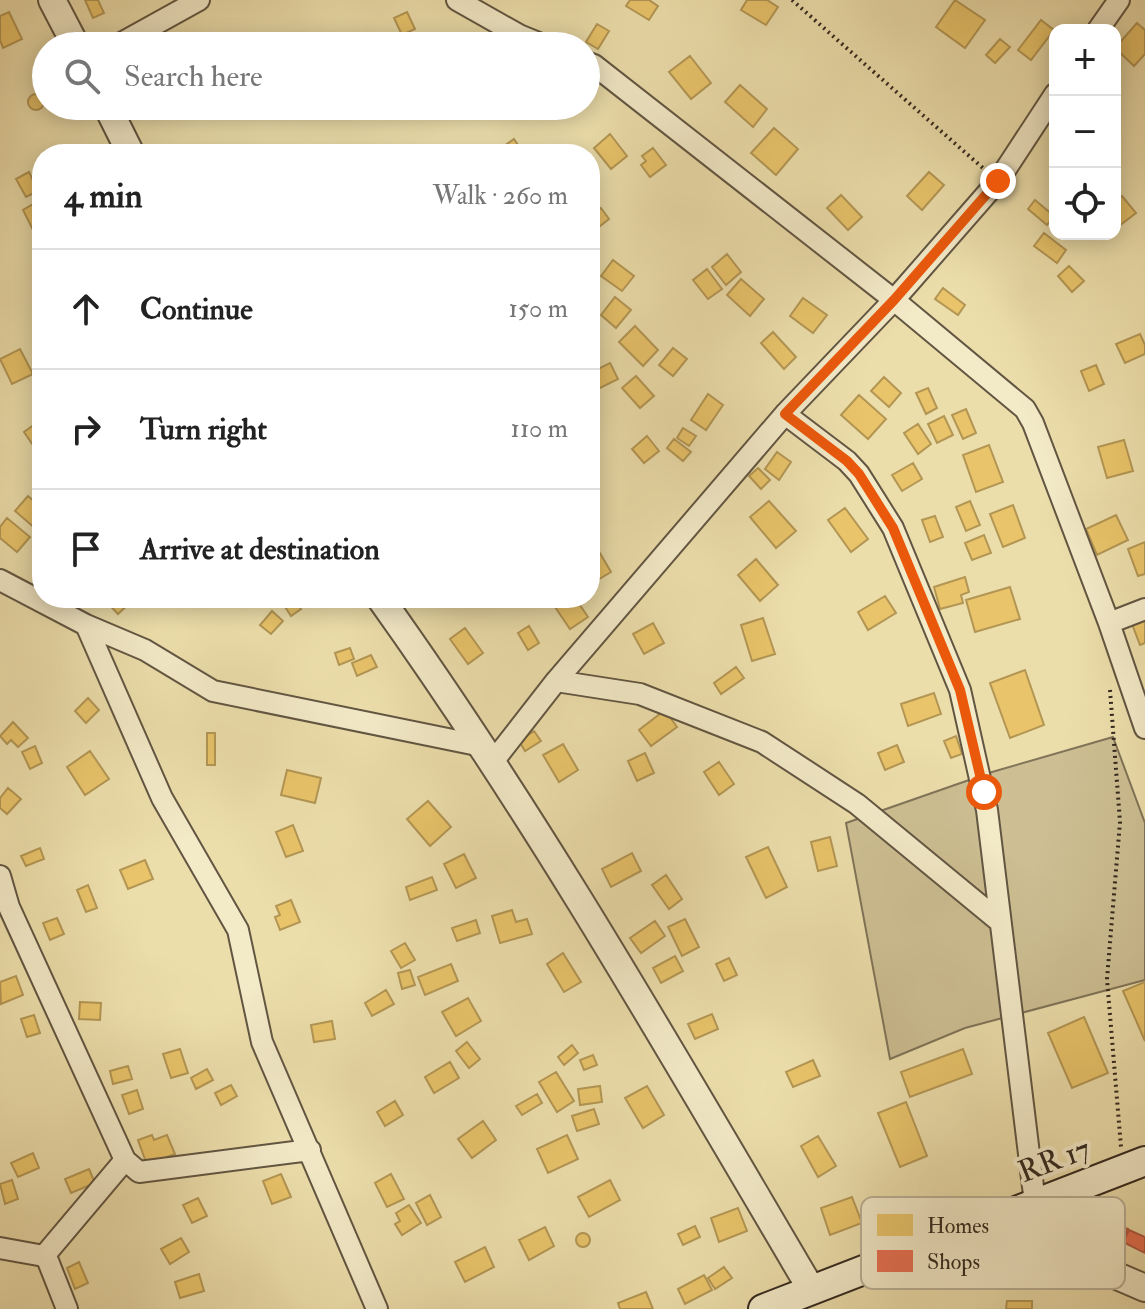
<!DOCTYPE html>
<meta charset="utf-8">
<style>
:root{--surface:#fff;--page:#f6f6f6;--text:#222;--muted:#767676;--line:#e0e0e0}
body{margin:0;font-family:"IM FELL Double Pica",serif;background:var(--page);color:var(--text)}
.controls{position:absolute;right:24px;top:24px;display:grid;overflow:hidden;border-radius:16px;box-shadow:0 4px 20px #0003}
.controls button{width:72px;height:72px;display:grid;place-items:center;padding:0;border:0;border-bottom:2px solid var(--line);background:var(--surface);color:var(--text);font:40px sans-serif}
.stop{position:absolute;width:24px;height:24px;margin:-18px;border:6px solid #ea580c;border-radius:50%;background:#fff}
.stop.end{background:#ea580c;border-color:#fff;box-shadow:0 2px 8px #0008}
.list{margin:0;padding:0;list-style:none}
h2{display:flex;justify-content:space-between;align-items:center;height:104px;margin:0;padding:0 32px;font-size:34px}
h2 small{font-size:26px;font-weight:400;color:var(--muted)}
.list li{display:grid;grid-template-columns:52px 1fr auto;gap:24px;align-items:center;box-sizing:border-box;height:120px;padding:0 32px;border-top:2px solid var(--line)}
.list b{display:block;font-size:30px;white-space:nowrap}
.list em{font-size:26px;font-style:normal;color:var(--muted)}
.icon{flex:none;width:44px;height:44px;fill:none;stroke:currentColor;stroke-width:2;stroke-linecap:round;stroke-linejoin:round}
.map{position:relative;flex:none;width:1145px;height:1309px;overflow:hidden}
.search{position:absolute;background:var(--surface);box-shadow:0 4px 20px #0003;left:32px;top:32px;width:568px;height:88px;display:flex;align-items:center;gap:20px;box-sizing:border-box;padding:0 28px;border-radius:44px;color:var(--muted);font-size:30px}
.panel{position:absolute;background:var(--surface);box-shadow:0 4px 20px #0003;left:32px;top:144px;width:568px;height:464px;border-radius:32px}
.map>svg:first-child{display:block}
.green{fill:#cdbf93;stroke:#807459;stroke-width:2}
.homes{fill:#e9c46a;stroke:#b39654;stroke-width:2}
.shops{fill:#e76f51;stroke:#b15a42;stroke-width:2}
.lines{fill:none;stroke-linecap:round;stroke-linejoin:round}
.minor-casing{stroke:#625642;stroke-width:24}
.tertiary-casing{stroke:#625642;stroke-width:30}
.secondary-casing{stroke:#34291f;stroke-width:32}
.path{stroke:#34291f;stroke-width:4;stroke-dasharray:2 4;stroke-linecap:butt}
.minor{stroke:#f3eac8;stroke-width:20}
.tertiary{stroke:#f3eac8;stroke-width:26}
.secondary{stroke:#f3eac8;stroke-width:28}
.route{stroke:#ea580c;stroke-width:10}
.labels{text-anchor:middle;stroke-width:8;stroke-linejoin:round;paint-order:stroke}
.street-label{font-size:30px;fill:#34291f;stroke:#f3eac8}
.key{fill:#f3eac8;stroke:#bab095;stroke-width:2}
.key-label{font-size:22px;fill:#34291f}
</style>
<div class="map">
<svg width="1145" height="1309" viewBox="0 0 1145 1309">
<rect width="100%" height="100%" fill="#ecdeab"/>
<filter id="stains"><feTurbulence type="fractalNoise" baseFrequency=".0025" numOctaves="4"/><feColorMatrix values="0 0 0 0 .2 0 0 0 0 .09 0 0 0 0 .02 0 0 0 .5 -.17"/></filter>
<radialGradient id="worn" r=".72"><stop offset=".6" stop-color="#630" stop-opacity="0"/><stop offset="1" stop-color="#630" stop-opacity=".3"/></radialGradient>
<path class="green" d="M1113,737L1145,823V980L965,1028L890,1059L846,823L992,772Z"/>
<path class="homes" d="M85,0H98L104,13L93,18Z
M630,0H649L658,6L649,20L626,6Z
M747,0H767L778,7L766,25L741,10Z
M955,0L985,20L965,48L936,27Z
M9,12L22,39L3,48L0,40V16Z
M407,12L415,29L402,35L394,18Z
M1041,20L1054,30L1031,60L1018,50Z
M1137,23L1145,30V54L1134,66L1115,48Z
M597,24L609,31L598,49L586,42Z
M219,35L222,46H201L199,40Z
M1000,39L1010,47L995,63L986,55Z
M690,56L711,83L691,99L669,72Z
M740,85L767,109L753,127L725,102Z
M28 102a8 8 0 1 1 16 0a8 8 0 1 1-16 0Z
M774,128L798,149L776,175L751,153Z
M610,134L627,156L611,169L594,148Z
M514,139L524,154H499L497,151Z
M653,148L666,165L650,177L641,165L646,161L642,156Z
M29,172L38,191L26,197L16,179Z
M929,172L944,185L922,210L907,196Z
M841,195L862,217L848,230L827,208Z
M1122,196L1136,213L1115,229V202Z
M42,199V238L38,240L23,210Z
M1035,200L1054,216L1047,225L1028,209Z
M601,208L609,219L590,234V217Z
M1044,233L1066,250L1057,263L1034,246Z
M727,254L741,272L726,285L712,267Z
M613,260L634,276L622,291L601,276Z
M1069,266L1084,281L1072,292L1058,276Z
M707,269L722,289L708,299L693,280Z
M741,279L764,299L750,316L727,295Z
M943,288L965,305L958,315L935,299Z
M615,297L631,310L616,328L601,315Z
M803,298L827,315L813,333L790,316Z
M635,326L658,350L643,366L619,342Z
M773,332L796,357L784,369L761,343Z
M1140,334L1145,345V354L1125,363L1116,344Z
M673,348L687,359L673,376L659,365Z
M20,349L33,374L12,384L0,359Z
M610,363L618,379L598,389L590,373Z
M1096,365L1104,384L1089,391L1081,371Z
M636,376L654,396L640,408L622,388Z
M884,377L901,393L889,407L871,391Z
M928,388L937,408L926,414L916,393Z
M708,394L723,405L706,430L691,420Z
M859,395L886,419L868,439L841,415Z
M966,409L976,433L963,439L952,415Z
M944,416L953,435L937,443L928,424Z
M42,419V439L33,445L24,432Z
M918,424L931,444L918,454L904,433Z
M683,428L696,436L689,446L677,438Z
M647,436L659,451L644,463L632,449Z
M674,439L691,452L683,461L667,448Z
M1124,440L1133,471L1107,478L1098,447Z
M989,445L1003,482L976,492L963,455Z
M777,452L791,462L779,480L765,469Z
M913,463L922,479L902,491L892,475Z
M758,468L770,480L761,489L749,476Z
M28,496L42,508V522L36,529L15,511Z
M769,501L796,531L776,548L750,517Z
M970,501L980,525L966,531L956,507Z
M1013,505L1025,538L1003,547L990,514Z
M845,508L868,539L851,552L828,520Z
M1116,515L1128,540L1097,555L1086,529Z
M935,516L943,537L930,542L922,520Z
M7,518L30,537L17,552L0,538V527Z
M984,535L991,553L972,560L965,543Z
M1145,542V574L1138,576L1128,549Z
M597,548L611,572L596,581L590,571V552Z
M756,559L778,585L760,601L738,575Z
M965,577L969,592L961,595L963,603L940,609L934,587Z
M1010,587L1020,619L975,632L966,600Z
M885,596L896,613L868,630L858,612Z
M103,598H127L131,602L118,614Z
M288,598H293L301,609L291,616L282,602Z
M555,598H575L588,617L570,629L551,601Z
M272,611L283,621L271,634L260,625Z
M763,618L775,654L752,661L741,625Z
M1145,618V643L1140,645L1132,624Z
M653,623L664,643L644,654L633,634Z
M529,626L539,643L528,650L518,633Z
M465,628L483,653L468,664L450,639Z
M350,648L354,659L339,665L335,653Z
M371,655L377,667L357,676L352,663Z
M736,667L744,678L721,694L714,683Z
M1025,670L1044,725L1010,738L990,683Z
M934,693L941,714L908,726L901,704Z
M88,698L99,710L86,723L75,711Z
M665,710L677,727L651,746L639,730Z
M13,722L28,738L18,747L11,740L7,744L0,736Z
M534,731L541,741L525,751L519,741Z
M207,733H215V765H207Z
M956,736L962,754L951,758L944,741Z
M563,744L578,770L559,782L543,755Z
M897,745L904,762L885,770L878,753Z
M35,746L42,763L30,769L22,752Z
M90,751L109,779L85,795L67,767Z
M645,753L654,773L637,781L628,761Z
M719,762L734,784L719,795L704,772Z
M287,770L321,778L315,803L281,795Z
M8,788L21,799L7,814L0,808V798Z
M428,801L451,827L430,846L407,819Z
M293,825L303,851L286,857L276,832Z
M830,837L837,866L818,871L811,842Z
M768,847L787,887L766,898L746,857Z
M40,848L44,859L26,866L21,856Z
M632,853L641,871L611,887L602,869Z
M464,854L476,878L456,888L444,864Z
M145,860L153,879L128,889L120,870Z
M666,875L682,899L669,909L652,885Z
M432,877L437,890L410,900L406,887Z
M88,885L97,908L86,912L77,890Z
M291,900L300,922L280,930L275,917L280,915L276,906Z
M512,910L516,922L527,919L532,934L500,943L492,916Z
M57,918L64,934L50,940L43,923Z
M685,919L699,947L682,956L668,927Z
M476,920L480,933L457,941L452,928Z
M655,921L665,936L641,953L630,938Z
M405,943L415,960L401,968L391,951Z
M563,953L581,982L564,992L547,964Z
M675,956L683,971L661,983L653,968Z
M729,958L737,975L724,981L716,964Z
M451,964L458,981L425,995L418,977Z
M410,970L415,985L402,989L398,973Z
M16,976L23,995L1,1004L0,982Z
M1145,982V1041L1123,991Z
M386,990L394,1004L372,1016L365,1003Z
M468,998L481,1021L456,1036L442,1012Z
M80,1002L101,1003L100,1020L79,1019Z
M712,1014L718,1029L695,1039L688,1024Z
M34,1015L40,1033L27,1037L21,1019Z
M1084,1017L1108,1073L1072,1088L1048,1033Z
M332,1021L335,1039L314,1042L311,1025Z
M467,1042L480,1059L469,1068L456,1051Z
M572,1045L578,1053L564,1065L558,1057Z
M180,1049L188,1073L171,1078L163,1054Z
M963,1049L972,1074L910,1097L901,1072Z
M593,1055L597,1065L584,1070L580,1060Z
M813,1060L820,1076L793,1087L786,1072Z
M450,1062L459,1078L434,1093L425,1077Z
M128,1066L132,1079L113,1084L110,1071Z
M207,1069L213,1080L196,1089L191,1078Z
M556,1072L574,1101L557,1112L539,1082Z
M231,1085L237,1096L221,1105L215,1093Z
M600,1086L602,1102L580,1105L578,1089Z
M647,1086L664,1115L643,1128L625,1098Z
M137,1090L143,1109L129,1114L122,1095Z
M537,1094L542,1103L522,1115L516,1106Z
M395,1101L403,1115L385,1126L377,1112Z
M906,1102L927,1156L900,1167L878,1113Z
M594,1109L599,1124L577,1131L572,1116Z
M483,1121L496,1140L472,1158L458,1139Z
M152,1135L154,1140L167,1135L175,1154L147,1165L138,1140Z
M567,1135L578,1159L548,1173L537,1149Z
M818,1136L836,1166L818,1177L801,1146Z
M33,1153L39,1168L18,1177L11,1163Z
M89,1169L95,1183L71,1193L65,1179Z
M281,1174L291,1197L272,1204L263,1181Z
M391,1174L404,1199L387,1207L375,1183Z
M12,1180L18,1199L5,1204L0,1184Z
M610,1180L620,1200L589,1217L578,1197Z
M430,1195L441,1217L427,1225L416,1203Z
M852,1197L862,1223L830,1235L821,1208Z
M198,1198L207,1216L192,1223L183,1205Z
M409,1205L421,1223L402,1235L395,1224L400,1221L396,1213Z
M738,1208L747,1231L719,1242L711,1218Z
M695,1226L700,1237L683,1245L678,1234Z
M545,1227L554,1246L529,1260L519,1240Z
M576 1240a7 7 0 1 1 14 0a7 7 0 1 1-14 0Z
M181,1238L189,1252L170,1264L161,1249Z
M485,1247L494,1267L465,1282L455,1262Z
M79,1262L88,1283L75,1289L67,1268Z
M724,1267L732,1278L715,1289L708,1278Z
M199,1274L204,1291L180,1298L175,1282Z
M704,1275L712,1290L685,1304L678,1289Z
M646,1292L653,1309H620L618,1303Z
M1007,1301H1032V1309H1006Z"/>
<path class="shops" d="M1112,1222L1128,1229L1123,1242L1106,1235Z
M1129,1230L1145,1237V1253L1123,1242Z"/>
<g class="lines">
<defs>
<path id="minor" d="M457,0L519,35L546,46
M1098,30L1119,0
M116,46L199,0
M586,62L594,65L894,300L1025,409L1033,423L1109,623L1145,728
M785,414L847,461L859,474L893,528L960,690L987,810L1035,1203
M0,580L86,625L145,650L213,691L482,746
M1109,623L1145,609
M86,625L162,798L238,930L262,1042L377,1309
M556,681L640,694L762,742L857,804L999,921
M492,763L556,681L785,414L894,300L998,181L1055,94
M0,876L9,907L125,1160L139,1172L310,1150
M0,1248L44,1256L48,1261L67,1309
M44,1256L125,1160"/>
<path id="tertiary" d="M52,0L76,46
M107,106L131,154
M380,598C538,819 673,1055 811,1289
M989,1221L1145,1288"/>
<path id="secondary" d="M763,1309L1145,1161"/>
</defs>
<use href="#minor" class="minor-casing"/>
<use href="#tertiary" class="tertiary-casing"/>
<use href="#secondary" class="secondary-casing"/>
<path class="path" d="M792,0L984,169
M1110,690L1120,822L1107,979L1121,1147"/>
<use href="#minor" class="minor"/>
<use href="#tertiary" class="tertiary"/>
<use href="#secondary" class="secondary"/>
</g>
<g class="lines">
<path class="route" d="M984,792L960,690L893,528L859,474L847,461L785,414L894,300L998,181"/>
</g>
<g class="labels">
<g class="street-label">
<text transform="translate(1054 1160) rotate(-21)" y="10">RR 17</text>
</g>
</g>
<rect x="861" y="1197" width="264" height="92" rx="12" class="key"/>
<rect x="877" y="1214" width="36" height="22" fill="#e9c46a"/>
<rect x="877" y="1250" width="36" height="22" fill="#e76f51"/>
<g class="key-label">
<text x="927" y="1233">Homes</text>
<text x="927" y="1269">Shops</text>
</g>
<rect width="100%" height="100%" filter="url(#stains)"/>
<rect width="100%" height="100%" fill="url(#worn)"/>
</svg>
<div class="controls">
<button>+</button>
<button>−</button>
<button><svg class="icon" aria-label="locate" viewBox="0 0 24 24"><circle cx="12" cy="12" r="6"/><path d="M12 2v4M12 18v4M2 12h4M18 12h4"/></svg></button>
</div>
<div class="stop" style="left:984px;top:792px"></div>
<div class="stop end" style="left:998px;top:181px"></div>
<div class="search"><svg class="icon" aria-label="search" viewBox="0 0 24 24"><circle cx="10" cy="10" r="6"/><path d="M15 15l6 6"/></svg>Search here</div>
<section class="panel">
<h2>4 min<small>Walk · 260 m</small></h2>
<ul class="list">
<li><svg class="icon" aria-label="ahead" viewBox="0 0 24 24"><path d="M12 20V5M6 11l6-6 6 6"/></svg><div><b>Continue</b></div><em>150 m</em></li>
<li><svg class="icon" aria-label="right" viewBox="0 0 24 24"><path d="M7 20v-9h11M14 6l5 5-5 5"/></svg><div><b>Turn right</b></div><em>110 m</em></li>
<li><svg class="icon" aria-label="arrive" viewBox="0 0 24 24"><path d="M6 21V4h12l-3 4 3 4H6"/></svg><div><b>Arrive at destination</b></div></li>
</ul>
</section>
</div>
